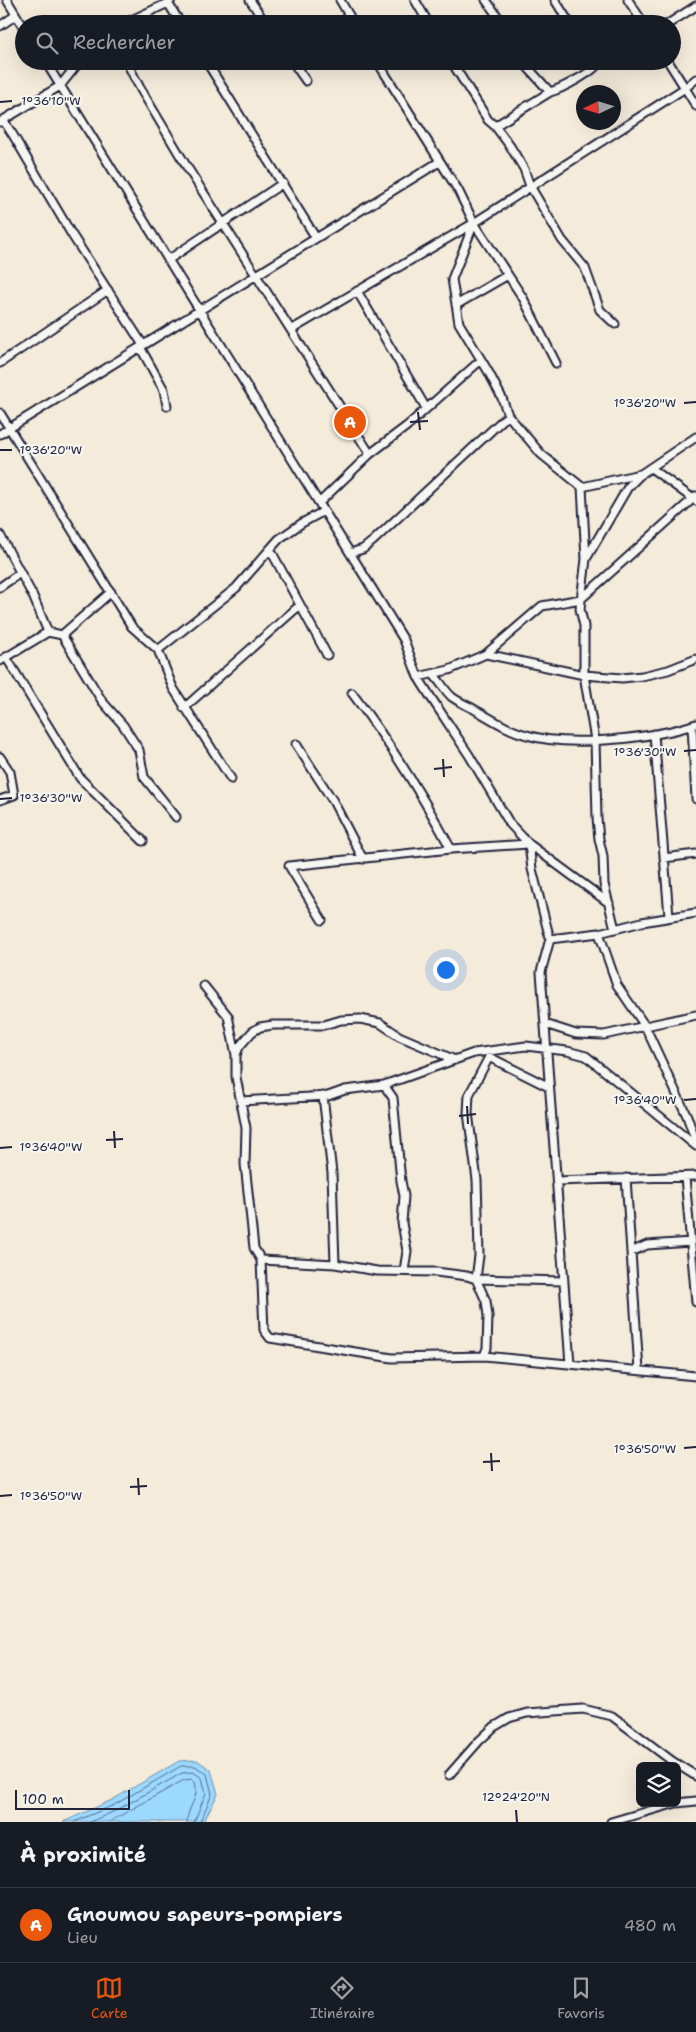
<!DOCTYPE html>
<html lang="fr">
<meta charset="utf-8">
<style>
:root{--surface:#171b24;--page:#242831;--text:#f1f3f6;--muted:#9ea1a6;--line:#363941;--accent:#ea580c}
body{margin:0;font-family:"Shantell Sans",sans-serif;background:var(--page);color:var(--text)}
.controls{position:absolute;right:15px;bottom:15px;display:grid;overflow:hidden;border-radius:8px;box-shadow:0 5px 20px #0002}
.controls button{width:45px;height:45px;display:grid;place-items:center;padding:0;border:0;border-bottom:1px solid var(--line);background:var(--surface);color:var(--text);font:25px sans-serif}
.compass{position:absolute;left:576px;top:85px;width:45px;height:45px;border-radius:50%;background:var(--surface);box-shadow:0 5px 20px #0002;rotate:266deg}
.scale{position:absolute;left:15px;bottom:12px;width:115px;box-sizing:border-box;padding-left:5px;border:2px solid #22223b;border-top:0;font-size:14px;line-height:18px;white-space:nowrap;color:#22223b;-webkit-text-stroke:4px #f6f6f2;paint-order:stroke}
.you{position:absolute;left:445px;top:969px;width:18px;height:18px;margin:-12px;border:4px solid #fff;border-radius:50%;background:#1a73e8;box-shadow:0 0 0 8px #1a73e833}
.badge{display:grid;place-items:center;width:32px;height:32px;border-radius:50%;background:var(--accent);color:#fff;font-size:16px;font-weight:700}
.pin{position:absolute;translate:-50% -50%;border:2px solid #fff;box-shadow:0 1px 5px #0006}
.list{margin:0;padding:0;list-style:none}
h2{display:flex;justify-content:space-between;align-items:center;height:65px;margin:0;padding:0 20px;font-size:21px}
h2 small{font-size:16px;font-weight:400;color:var(--muted)}
.list li{display:grid;grid-template-columns:32px 1fr auto;gap:15px;align-items:center;box-sizing:border-box;height:75px;padding:0 20px;border-top:1px solid var(--line)}
.list b{display:block;font-size:19px;white-space:nowrap}
.list p{margin:0;font-size:16px;white-space:nowrap;color:var(--muted)}
.list em{font-size:16px;font-style:normal;color:var(--muted)}
.icon{flex:none;width:28px;height:28px;fill:none;stroke:currentColor;stroke-width:2;stroke-linecap:round;stroke-linejoin:round}
.map{position:relative;flex:none;width:696px;height:1822px;overflow:hidden}
.search{position:absolute;background:var(--surface);box-shadow:0 5px 20px #0002;left:15px;right:15px;top:15px;height:55px;display:flex;align-items:center;gap:12px;box-sizing:border-box;padding:0 18px;border-radius:28px;color:var(--muted);font-size:19px}
.sheet{height:140px;background:var(--surface)}
nav{display:flex;justify-content:space-around;align-items:center;box-sizing:border-box;height:70px;border-top:1px solid var(--line);background:var(--surface);font-size:14px;color:var(--muted)}
nav a{display:grid;justify-items:center;gap:2px}
nav .on{color:var(--accent)}
.map>svg:first-child{display:block}
.water{fill:#9dd8fe;stroke:#6c8fb0}
.lines{fill:none;stroke-linecap:round;stroke-linejoin:round}
.shore{stroke:#536b89;stroke-width:1}
.minor-casing{stroke:#22223b;stroke-width:11}
.minor{stroke:#f6f6f2;stroke-width:7}
.ticks{fill:none;stroke:#22223b;stroke-width:2}
.ticks-label{font-size:12px;text-anchor:middle;fill:#22223b;stroke:#f6f6f2;stroke-width:4;stroke-linejoin:round;paint-order:stroke}
</style>
<div class="map">
<svg width="696" height="1822" viewBox="0 0 696 1822">
<rect width="100%" height="100%" fill="#f4ebdb"/>
<filter id="ink" filterUnits="userSpaceOnUse"><feTurbulence type="fractalNoise" baseFrequency=".02" numOctaves="2"/><feDisplacementMap in="SourceGraphic" scale="10" xChannelSelector="R" yChannelSelector="G"/><feConvolveMatrix kernelMatrix="1 2 1 2 8 2 1 2 1" color-interpolation-filters="sRGB"/></filter>
<g filter="url(#ink)">
<path class="water" d="M197,1760L211,1770L218,1794L203,1822H63L112,1800L179,1761Z"/>
<g class="lines">
<path class="shore" d="M74,1822L114,1805L181,1766H195L207,1774L212,1794L200,1822
M90,1822L117,1810L182,1773L193,1772L202,1778L206,1793L194,1822
M109,1822L184,1780L191,1779L195,1782C200,1799 187,1806 187,1822"/>
<defs>
<path id="minor" d="M7,0L24,28
M250,0L266,24
M340,0L354,24
M415,0L429,24
M486,0L503,24
M555,0L570,24
M628,0L644,24
M168,3L181,24
M123,24L168,3L171,0
M668,24L696,6
M0,26L16,15
M45,61L404,640L418,677L430,696L469,755L510,824L529,844L532,869L550,939L541,972L570,1364
M126,61L140,88L187,167L370,454
M206,61L316,238
M292,61L306,81
M377,61L458,190L474,223L523,298L556,363
M451,61L488,120L495,126L510,146L524,169L530,186L562,240L585,268L600,310L615,324
M522,61L550,92C561,89 596,71 600,61
M696,79L685,88L696,106
M3,120L13,135L72,235L143,345
M0,122L60,86L80,61
M495,126L550,92
M474,223L452,279L459,323L488,371L502,398L508,415L541,454L582,487L586,559L580,609L584,626V675L595,740L597,818L599,839L603,856L604,884L615,929
M168,260L283,183
M357,291L426,408
M456,305L508,275
M291,330L474,223L685,88L668,61
M140,347L164,390L167,406
M0,363L108,290
M0,413L132,627L158,650L173,688L231,779
M0,434L439,162
M651,468L696,501
M582,487L640,474
M319,503L370,454L407,426L481,360
M0,535L33,596L48,632
M270,549L327,655
M350,553L363,549L373,541L508,415
M586,559L628,487L641,474L696,437
M0,587L20,573
M62,635L102,701L123,725L139,750L144,777L176,817
M158,650L236,588L279,539L302,523L324,511
M486,654L542,606L581,599L696,496
M6,657L80,778L143,841
M0,661L48,632L62,635L111,592
M433,674C440,681 445,691 452,697C459,702 466,705 472,708C490,718 507,730 527,735C568,748 655,738 696,724
M418,677L449,670L486,654L584,675L622,678L642,676L668,670L696,659
M352,693C389,742 422,795 451,849
M184,708L300,605
M692,726L696,799
M654,734L669,916
M296,744L333,801L363,859
M0,757L10,772L14,795L0,800
M664,858L696,854
M322,920L289,866L451,849L529,844L609,903
M599,933L617,985L645,1026L687,1116L696,1142
M550,939L599,933L642,922L696,913
M204,986L228,1016L236,1055V1077L246,1128L245,1164L254,1248L261,1260L335,1264L377,1271L436,1272L467,1276L476,1279L564,1281
M545,1024L576,1034L604,1035L696,1015
M236,1055L239,1047L252,1032L260,1027L273,1025H324L341,1020L360,1019L380,1023L399,1036L455,1060
M489,1057L549,1087
M384,1085L393,1098L401,1181L404,1196L402,1223L407,1251L404,1271
M323,1096L332,1173L335,1264
M241,1101L328,1096L345,1090L384,1085L474,1053L526,1046L567,1051L586,1056L696,1146
M685,1177L696,1302
M626,1178L639,1370
M557,1181L696,1176
M631,1252L647,1245L691,1242
M261,1260L264,1330L270,1338L392,1358L484,1356L487,1348L488,1316L486,1301L476,1279L479,1256L478,1214L477,1180L468,1113L469,1095L489,1057L490,1051
M484,1356L696,1376
M449,1775L479,1741L494,1727L509,1718L527,1713L583,1709L612,1716L672,1761L696,1776
M677,1803L696,1801
M611,1822L676,1803"/>
</defs>
<use href="#minor" class="minor-casing"/>
<use href="#minor" class="minor"/>
</g>
</g>
<path class="ticks" d="M0,102L12,101M684,403L696,402M418,412L420,430M410,422L428,421M0,450H12M684,751L696,750M443,759L444,777M434,769L452,767M0,799L12,798M684,1100L696,1099M467,1106L468,1124M459,1116L476,1114M114,1131L115,1148M106,1140L123,1139M0,1148L12,1147M684,1448L696,1447M491,1453L492,1471M483,1462L500,1461M138,1478L139,1495M130,1487L147,1486M0,1496L12,1495M516,1810L517,1822"/>
<g class="ticks-label">
<text x="51" y="105">1°36'10"W</text>
<text x="645" y="407">1°36'20"W</text>
<text x="51" y="454">1°36'20"W</text>
<text x="645" y="756">1°36'30"W</text>
<text x="51" y="802">1°36'30"W</text>
<text x="645" y="1104">1°36'40"W</text>
<text x="51" y="1151">1°36'40"W</text>
<text x="645" y="1453">1°36'50"W</text>
<text x="51" y="1500">1°36'50"W</text>
<text x="516" y="1801">12°24'20"N</text>
</g>
</svg>
<div class="controls">
<button><svg class="icon" aria-label="layers" viewBox="0 0 24 24"><path d="M12 4l9 5-9 5-9-5zM3 14l9 5 9-5"/></svg></button>
</div>
<svg class="compass" viewBox="-18 -18 36 36"><path d="M0-13l5 13h-10z" fill="#e53935"/><path d="M0 13l5-13h-10z" fill="#9ea1a6"/></svg>
<div class="scale">100 m</div>
<div class="you"></div>
<div class="pin badge" style="left:350px;top:422px">A</div>
<div class="search"><svg class="icon" aria-label="search" viewBox="0 0 24 24"><circle cx="10" cy="10" r="6"/><path d="M15 15l6 6"/></svg>Rechercher</div>
</div>
<section class="sheet">
<h2>À proximité<small></small></h2>
<ul class="list">
<li><span class="badge">A</span><div><b>Gnoumou sapeurs-pompiers</b><p>Lieu</p></div><em>480 m</em></li>
</ul>
</section>
<nav>
<a class="on"><svg class="icon" aria-label="map" viewBox="0 0 24 24"><path d="M3 6l6-2 6 2 6-2v14l-6 2-6-2-6 2zM9 4v14M15 6v14"/></svg>Carte</a>
<a><svg class="icon" aria-label="directions" viewBox="0 0 24 24"><path d="M12 3l9 9-9 9-9-9zM9 14v-3h6M13 9l2 2-2 2"/></svg>Itinéraire</a>
<a><svg class="icon" aria-label="saved" viewBox="0 0 24 24"><path d="M7 4h10v16l-5-4-5 4z"/></svg>Favoris</a>
</nav>
